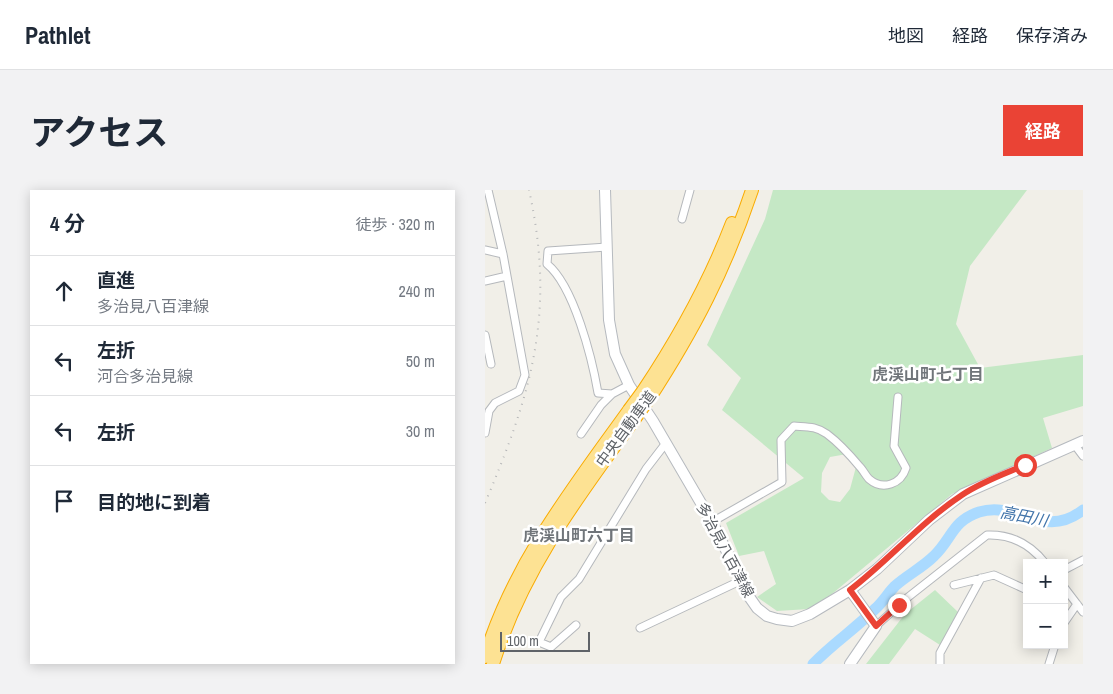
<!DOCTYPE html>
<html lang="ja">
<meta charset="utf-8">
<style>
:root{--surface:#fff;--page:#f2f2f3;--text:#1f2937;--muted:#747a83;--line:#e0e1e3;--accent:#ea4335}
body{margin:0;font-family:"Archivo Narrow","Noto Sans JP",sans-serif;background:var(--page);color:var(--text)}
.controls{position:absolute;right:15px;bottom:15px;display:grid;overflow:hidden;border-radius:0px;box-shadow:0 2px 12px #0003}
.controls button{width:45px;height:45px;display:grid;place-items:center;padding:0;border:0;border-bottom:1px solid var(--line);background:var(--surface);color:var(--text);font:25px sans-serif}
.scale{position:absolute;left:15px;bottom:12px;width:90px;box-sizing:border-box;padding-left:5px;border:2px solid #5f6368;border-top:0;font-size:14px;line-height:18px;white-space:nowrap;color:#5f6368;-webkit-text-stroke:4px #fff;paint-order:stroke}
.stop{position:absolute;width:15px;height:15px;margin:-11px;border:4px solid #ea4335;border-radius:50%;background:#fff}
.stop.end{background:#ea4335;border-color:#fff;box-shadow:0 1px 5px #0008}
.list{margin:0;padding:0;list-style:none}
h2{display:flex;justify-content:space-between;align-items:center;height:65px;margin:0;padding:0 20px;font-size:21px}
h2 small{font-size:16px;font-weight:400;color:var(--muted)}
.list li{display:grid;grid-template-columns:32px 1fr auto;gap:15px;align-items:center;box-sizing:border-box;height:70px;padding:0 20px;border-top:1px solid var(--line)}
.list b{display:block;font-size:19px;white-space:nowrap}
.list p{margin:0;font-size:16px;white-space:nowrap;color:var(--muted)}
.list em{font-size:16px;font-style:normal;color:var(--muted)}
.icon{flex:none;width:28px;height:28px;fill:none;stroke:currentColor;stroke-width:2;stroke-linecap:round;stroke-linejoin:round}
.map{position:relative;flex:none;width:598px;height:474px;overflow:hidden;border-radius:0px}
header{display:flex;align-items:center;gap:30px;box-sizing:border-box;height:70px;padding:0 25px;background:var(--surface);border-bottom:1px solid var(--line)}
header strong{font-size:24px}
nav{display:flex;gap:28px;margin-inline-start:auto;font-size:18px}
.intro{display:flex;align-items:center;justify-content:space-between;box-sizing:border-box;height:120px;padding:0 30px}
h1{margin:0;font-size:35px}
.button{padding:12px 22px;border-radius:0px;background:var(--accent);color:#fff;font-size:18px;font-weight:700}
main{display:flex;gap:30px;padding:0 30px}
aside{flex:1;background:var(--surface);border-radius:0px;box-shadow:0 2px 12px #0003}
.map>svg:first-child{display:block}
.green{fill:#c5e8c5;fill-rule:evenodd}
.lines{fill:none;stroke-linecap:round;stroke-linejoin:round}
.river{stroke:#aadaff;stroke-width:11}
.minor-casing{stroke:#b5b8bc;stroke-width:9}
.secondary-casing{stroke:#b6babf;stroke-width:12}
.motorway-casing{stroke:#f9ab00;stroke-width:14}
.minor{stroke:#fff;stroke-width:7}
.secondary{stroke:#fff;stroke-width:10}
.motorway{stroke:#fde293;stroke-width:12}
.rail{stroke:#b6b7b8;stroke-width:2;stroke-dasharray:1 6;stroke-linecap:butt}
.motorway-bridge-casing{stroke:#f9ab00;stroke-width:14;stroke-linecap:butt}
.motorway-bridge{stroke:#fde293;stroke-width:12}
.route{stroke:#ea4335;stroke-width:6}
.labels{text-anchor:middle;stroke-width:5;stroke-linejoin:round;paint-order:stroke}
.street-label{font-size:15px;fill:#5f6368;stroke:#fff}
.neighbourhood-label{font-size:16px;font-weight:bold;fill:#70757a;stroke:#fff}
.water-label{font-size:16px;font-style:italic;fill:#4174aa;stroke:#fff}
</style>
<header>
<strong>Pathlet</strong>
<nav><a>地図</a><a>経路</a><a>保存済み</a></nav>
</header>
<div class="intro"><h1>アクセス</h1><a class="button">経路</a></div>
<main>
<aside>
<h2>4 分<small>徒歩 · 320 m</small></h2>
<ul class="list">
<li><svg class="icon" aria-label="ahead" viewBox="0 0 24 24"><path d="M12 20V5M6 11l6-6 6 6"/></svg><div><b>直進</b><p>多治見八百津線</p></div><em>240 m</em></li>
<li><svg class="icon" aria-label="left" viewBox="0 0 24 24"><path d="M17 20v-9H6M10 6l-5 5 5 5"/></svg><div><b>左折</b><p>河合多治見線</p></div><em>50 m</em></li>
<li><svg class="icon" aria-label="left" viewBox="0 0 24 24"><path d="M17 20v-9H6M10 6l-5 5 5 5"/></svg><div><b>左折</b></div><em>30 m</em></li>
<li><svg class="icon" aria-label="arrive" viewBox="0 0 24 24"><path d="M6 21V4h12l-3 4 3 4H6"/></svg><div><b>目的地に到着</b></div></li>
</ul>
</aside>
<div class="map">
<svg width="598" height="474" viewBox="0 0 598 474">
<rect width="100%" height="100%" fill="#f1efe8"/>
<path class="green" d="M288,0H542L485,76L471,134L495,178L598,165V216L558,228L567,258L467,304L347,404L324,419L292,421L272,407L291,394L279,361L254,366L241,333L319,288L237,220L256,188L222,155L280,29ZM362,264L371,277L365,299L355,312L344,310L336,302L337,283L345,267Z
M450,400L473,422L455,455L430,439L404,474H381L420,424Z"/>
<g class="lines">
<path class="river" d="M328,474C347,454 370,439 390,419C398,412 403,403 410,396C422,385 437,378 449,366C467,349 467,331 494,322C533,310 558,351 598,320"/>
<defs>
<path id="minor" d="M197,29L205,0
M122,57L63,61L62,74C89,96 107,168 113,203L127,204L144,195
M0,60L18,64
M0,91L22,86
M0,145L6,174
M0,243L4,221L10,213L34,201L40,185L18,64L3,0
M96,244L116,215L127,204
M589,254L598,266
M227,332L297,292L296,250L309,236C322,237 331,236 342,244C354,253 365,265 375,277C378,280 381,286 384,289C398,301 416,294 421,278L409,256L413,207
M579,380L598,370
M469,395L509,385L542,400
M579,397L598,422
M579,433L592,414
M91,435L66,457L54,452L76,407L94,389L161,279L181,253
M391,436L422,408L502,345C527,344 545,354 560,373
M155,438L257,390
M455,474V463L496,388
M564,474L570,455"/>
<path id="secondary" d="M120,0L124,130L130,164L144,195L168,231L227,332L265,408L272,418L282,426L292,429L307,431L325,424L365,400L392,379L444,330L478,304L598,251
M365,400L391,436L365,474"/>
<path id="motorway" d="M158,201C194,147 224,93 247,33
M164,209C210,138 240,80 267,0
M0,467C28,374 88,298 144,220
M8,474C37,380 94,305 151,227"/>
</defs>
<use href="#minor" class="minor-casing"/>
<use href="#secondary" class="secondary-casing"/>
<use href="#motorway" class="motorway-casing"/>
<use href="#minor" class="minor"/>
<use href="#secondary" class="secondary"/>
<use href="#motorway" class="motorway"/>
<path class="rail" d="M0,313C47,202 71,122 44,0"/>
<defs>
<path id="motorway-bridge" d="M144,220L158,201
M151,227L164,209"/>
</defs>
<use href="#motorway-bridge" class="motorway-bridge-casing"/>
<use href="#motorway-bridge" class="motorway-bridge"/>
</g>
<g class="lines">
<path class="route" d="M414,415L391,436L365,400C404,370 436,332 477,305C496,292 519,284 540,275"/>
</g>
<g class="labels">
<g class="street-label">
<text transform="translate(141 239) rotate(-54)" y="5">中央自動車道</text>
<text transform="translate(240 360) rotate(62)" y="5">多治見八百津線</text>
</g>
<g class="neighbourhood-label">
<text x="443" y="190">虎渓山町七丁目</text>
<text x="94" y="351">虎渓山町六丁目</text>
</g>
<g class="water-label">
<text transform="translate(539 326) rotate(11)" y="6">高田川</text>
</g>
</g>
</svg>
<div class="controls">
<button>+</button>
<button>−</button>
</div>
<div class="scale">100 m</div>
<div class="stop" style="left:540px;top:275px"></div>
<div class="stop end" style="left:414px;top:415px"></div>
</div>
</main>
